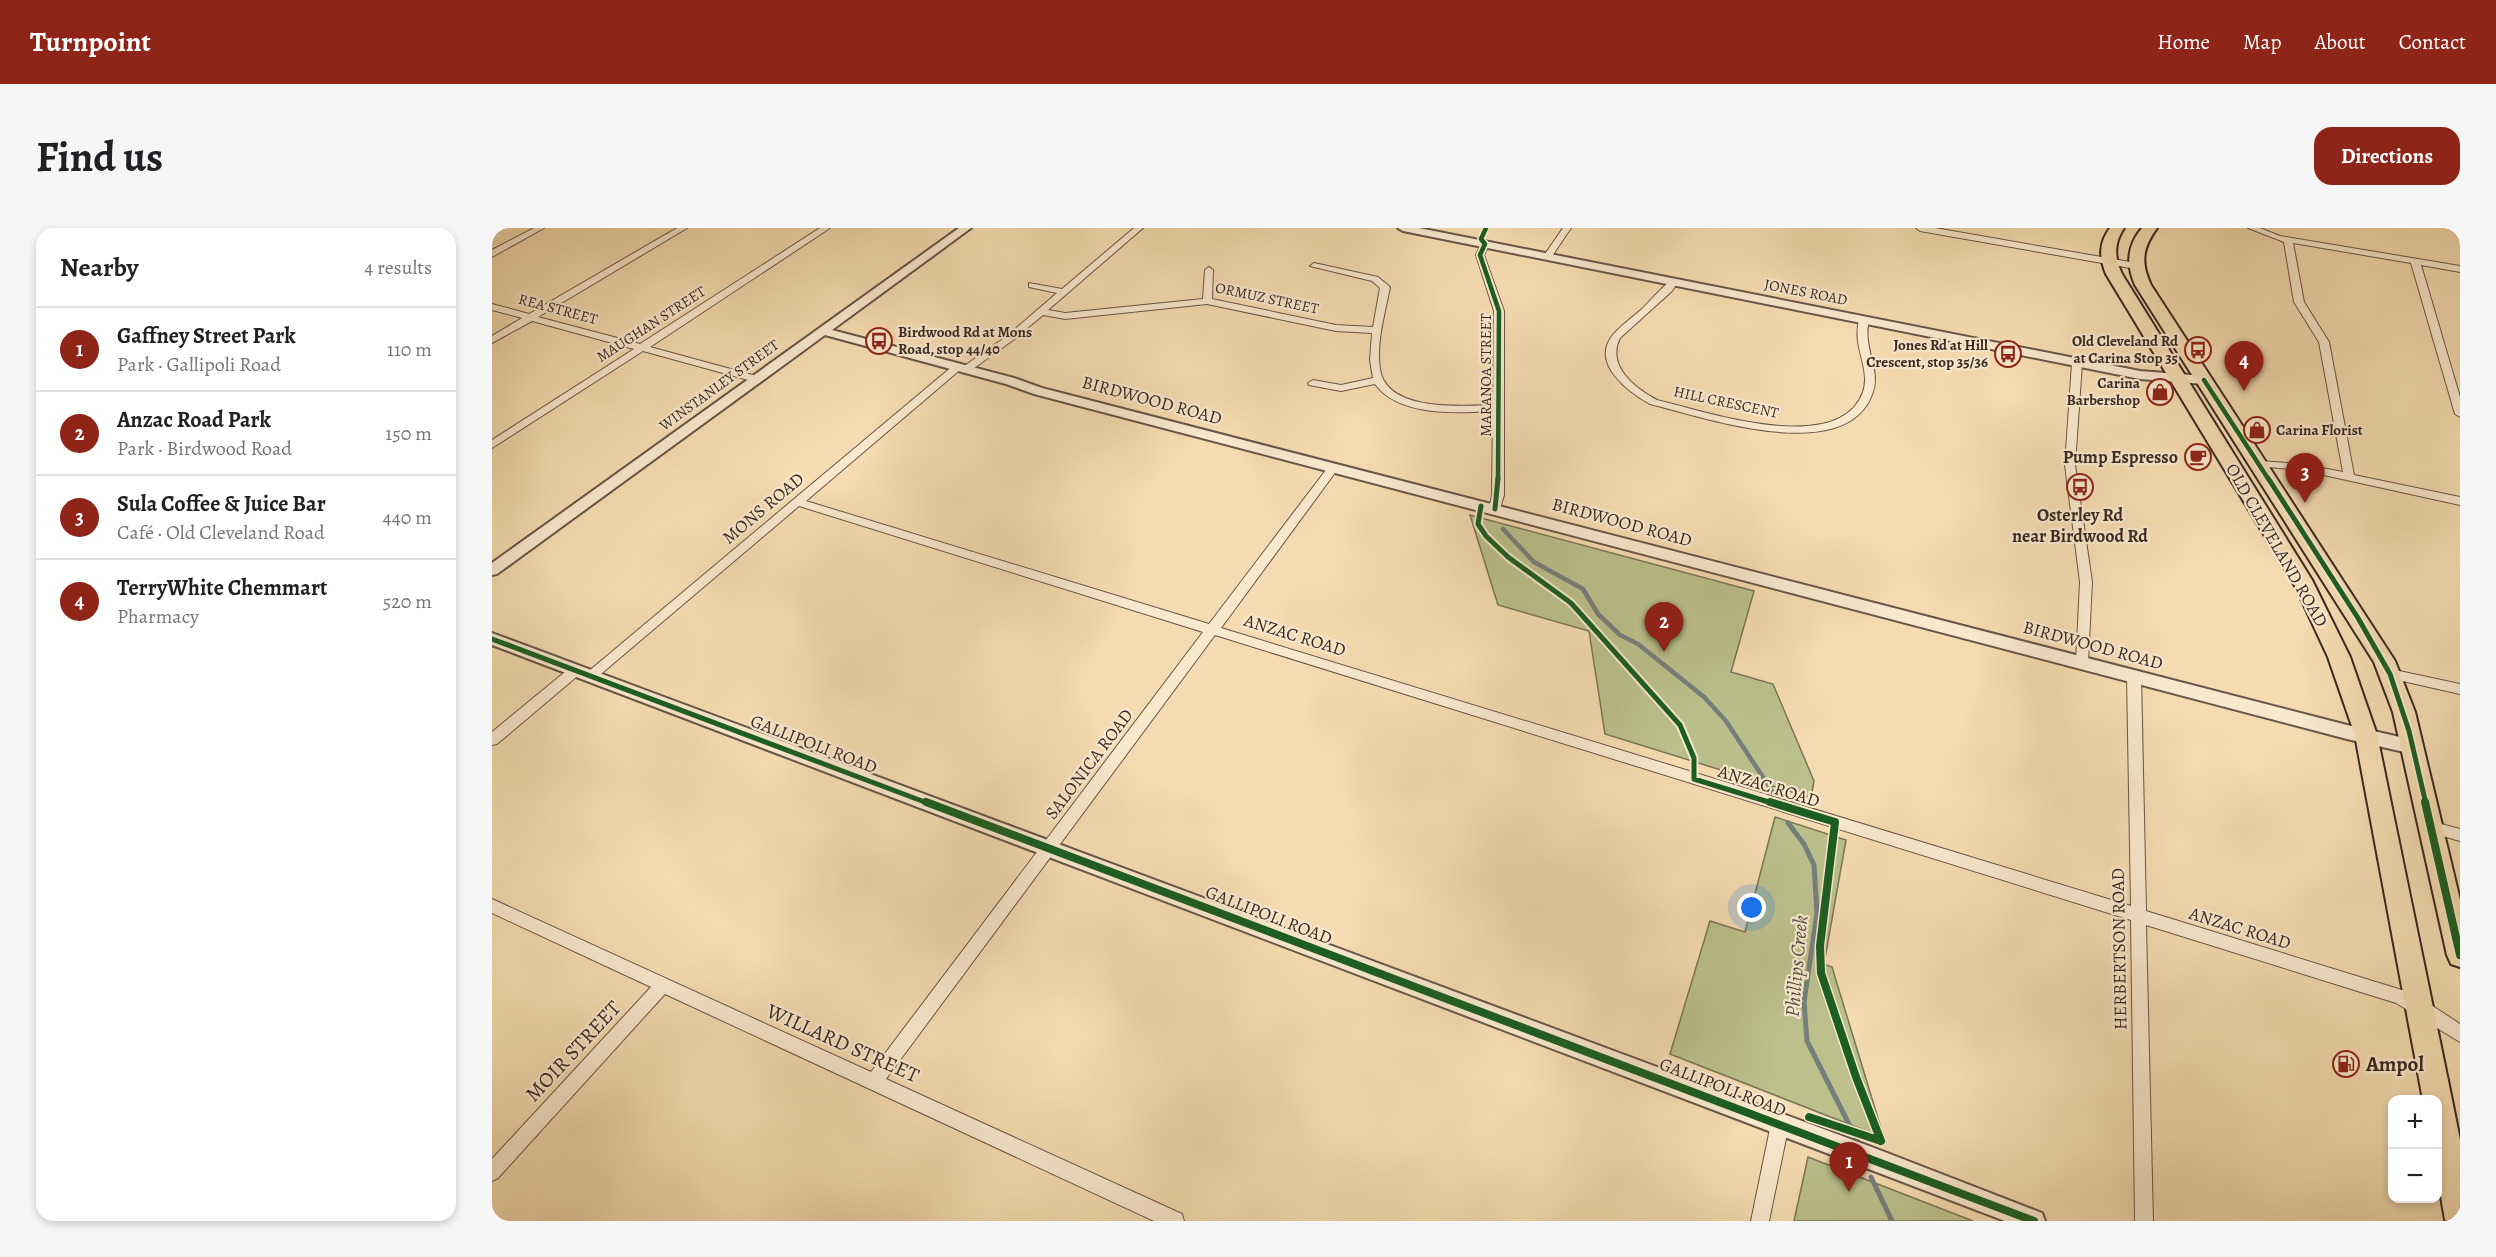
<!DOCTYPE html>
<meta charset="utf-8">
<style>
:root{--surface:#fff;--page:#f6f6f6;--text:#202124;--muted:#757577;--line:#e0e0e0;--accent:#8f2418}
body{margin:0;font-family:Alegreya,serif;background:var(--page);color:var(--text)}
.controls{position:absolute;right:18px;bottom:18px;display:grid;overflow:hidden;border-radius:12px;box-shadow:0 3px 9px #0003}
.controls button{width:54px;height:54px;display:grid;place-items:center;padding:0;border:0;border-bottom:2px solid var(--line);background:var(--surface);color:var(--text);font:30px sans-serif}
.you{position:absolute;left:1260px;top:680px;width:21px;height:21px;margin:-15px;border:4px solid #fff;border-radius:50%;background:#1a73e8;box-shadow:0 0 0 9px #1a73e833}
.badge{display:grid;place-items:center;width:39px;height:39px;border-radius:50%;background:var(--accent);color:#fff;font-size:20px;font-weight:700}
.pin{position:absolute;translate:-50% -50px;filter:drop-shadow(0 2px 3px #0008)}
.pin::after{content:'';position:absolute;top:32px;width:21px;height:18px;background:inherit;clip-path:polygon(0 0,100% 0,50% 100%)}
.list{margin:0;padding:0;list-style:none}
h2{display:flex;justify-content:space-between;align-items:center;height:78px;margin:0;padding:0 24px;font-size:26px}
h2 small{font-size:20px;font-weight:400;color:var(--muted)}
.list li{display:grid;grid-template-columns:39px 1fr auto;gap:18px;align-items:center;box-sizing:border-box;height:84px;padding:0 24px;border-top:2px solid var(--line)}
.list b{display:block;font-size:22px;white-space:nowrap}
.list p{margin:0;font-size:20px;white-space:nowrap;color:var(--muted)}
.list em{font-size:20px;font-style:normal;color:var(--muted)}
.map{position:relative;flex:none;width:1968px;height:993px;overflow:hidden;border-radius:18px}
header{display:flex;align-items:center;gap:36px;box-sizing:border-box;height:84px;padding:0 30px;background:var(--accent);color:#fff}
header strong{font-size:28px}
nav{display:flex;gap:33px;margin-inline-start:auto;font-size:21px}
.intro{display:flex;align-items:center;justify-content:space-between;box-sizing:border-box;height:144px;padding:0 36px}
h1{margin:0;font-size:42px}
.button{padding:15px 27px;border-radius:18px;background:var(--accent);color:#fff;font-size:21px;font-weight:700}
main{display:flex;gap:36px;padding:0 36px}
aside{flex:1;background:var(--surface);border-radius:18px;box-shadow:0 3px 9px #0003}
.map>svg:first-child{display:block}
.green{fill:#bbc08c;stroke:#7a7458;stroke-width:1.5}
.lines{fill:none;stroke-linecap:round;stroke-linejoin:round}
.stream-far1{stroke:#767f7b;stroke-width:4.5}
.stream{stroke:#767f7b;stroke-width:5}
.minor-casing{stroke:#675646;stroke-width:2}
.tertiary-casing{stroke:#675646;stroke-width:4}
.trunk-casing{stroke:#382923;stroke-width:4}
.minor{fill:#f8e8cc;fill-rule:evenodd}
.tertiary{fill:#f8e8cc;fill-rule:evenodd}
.trunk{fill:#f5dbb1;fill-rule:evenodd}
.cycleway-far2-casing{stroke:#f8e8cc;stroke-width:8}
.cycleway-far1-casing{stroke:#f8e8cc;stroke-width:9}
.cycleway-casing{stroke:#f8e8cc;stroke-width:11}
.cycleway-far2{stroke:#1b5e20;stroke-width:4.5}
.cycleway-far1{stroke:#1b5e20;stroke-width:5}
.cycleway{stroke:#1b5e20;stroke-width:8}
.labels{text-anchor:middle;stroke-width:4.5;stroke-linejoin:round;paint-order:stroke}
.far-street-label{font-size:15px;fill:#382923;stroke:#f8e8cc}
.far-poi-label{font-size:15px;font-weight:bold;fill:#382923;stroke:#f8e8cc;text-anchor:end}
.street-label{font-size:18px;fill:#382923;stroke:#f8e8cc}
.poi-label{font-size:18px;font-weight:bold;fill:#382923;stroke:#f8e8cc;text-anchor:end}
.water-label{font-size:20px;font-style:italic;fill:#524d48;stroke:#f8e8cc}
.near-street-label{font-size:21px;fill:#382923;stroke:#f8e8cc}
.near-poi-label{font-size:21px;font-weight:bold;fill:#382923;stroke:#f8e8cc;text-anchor:start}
</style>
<header>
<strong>Turnpoint</strong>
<nav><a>Home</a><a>Map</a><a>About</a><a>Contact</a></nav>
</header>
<div class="intro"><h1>Find us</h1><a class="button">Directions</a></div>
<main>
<aside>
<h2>Nearby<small>4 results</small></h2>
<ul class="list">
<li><span class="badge">1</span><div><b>Gaffney Street Park</b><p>Park · Gallipoli Road</p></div><em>110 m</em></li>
<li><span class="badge">2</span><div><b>Anzac Road Park</b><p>Park · Birdwood Road</p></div><em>150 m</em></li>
<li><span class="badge">3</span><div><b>Sula Coffee &amp; Juice Bar</b><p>Café · Old Cleveland Road</p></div><em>440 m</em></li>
<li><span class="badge">4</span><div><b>TerryWhite Chemmart</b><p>Pharmacy</p></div><em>520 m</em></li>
</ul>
</aside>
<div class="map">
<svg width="1968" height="993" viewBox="0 0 1968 993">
<rect width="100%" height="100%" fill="#f5dbb1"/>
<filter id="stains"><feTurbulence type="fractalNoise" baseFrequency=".00333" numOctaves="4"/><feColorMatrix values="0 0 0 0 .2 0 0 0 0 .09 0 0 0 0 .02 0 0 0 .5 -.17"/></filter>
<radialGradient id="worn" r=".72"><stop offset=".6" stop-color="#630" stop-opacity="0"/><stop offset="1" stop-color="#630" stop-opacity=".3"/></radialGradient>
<path class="green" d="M978,287L1262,363L1239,444L1281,456L1322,553L1319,570L1113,506L1097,403L1006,377Z
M1283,589L1354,612L1332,736L1340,739L1392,910L1178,826L1218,693L1253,704Z
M1316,929L1481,993H1302Z"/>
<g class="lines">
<path class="stream-far1" d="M1011,301L1042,334L1091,361L1106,386L1128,407L1146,416L1212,469L1234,493L1286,572"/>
<path class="stream" d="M1296,595L1312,616L1322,637L1325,685L1312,774L1315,813L1366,914
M1379,949L1400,993"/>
<defs>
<path id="minor" d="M42,0H52L0,29V22Z
M185,0H195L46,89L148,116L328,0H338L158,119L268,149V153H260L151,123L0,220V212L142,121L40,93L0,115V108L30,90L0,82V76L37,86Z
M642,0H651L556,82L573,85L711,71L713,42L717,39L721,42L720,71L844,97L881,99L888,60L880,53L818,38L822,35L886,49L898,59C893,86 884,114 888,141C894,184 969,178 1001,177L1002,83L984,27L990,14H996L997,16L992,27L1012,83V267L1007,284L1003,285L997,281L1000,267L1001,183C965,185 907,189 883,156L849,163L817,157L816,155L821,152L849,157L881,150L878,132L880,105L844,103L715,76L573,91L551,87L521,112L478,143L469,141L314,273L717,396L837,238H845V242L729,400L1639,678L1635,448L1642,443L1647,445L1649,448L1654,683L1913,763L1933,773L1968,796V814L1904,775L1654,697L1661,993H1643L1639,692L723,407L394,851L690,986L692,993H662L173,766L6,950L0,953V931L159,759L0,685V671L379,844L711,404L307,278L103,451L98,453L91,448L462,137L471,139L515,108L565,65L537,59V55L570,61Z
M1071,0H1079L1058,31H1052L1051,29Z
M1424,0H1443L1644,35L1648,38L1644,41L1428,3Z
M1756,0H1768L1788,8L1968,38V44L1929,37L1968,169V189L1963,186L1919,35L1801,15L1812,74L1837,114L1862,247L1968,269V277L1809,242L1763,238V234L1767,233L1809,236L1851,244L1827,114L1802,74L1792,14Z
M1181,51L1186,54L1180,63L1128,110C1114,138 1143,160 1165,172C1212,183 1347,230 1371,164C1379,141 1360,119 1367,92L1372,89L1377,92C1370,119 1389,141 1381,164C1356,240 1211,189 1158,176C1136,164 1099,136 1120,108C1128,98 1141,89 1151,80C1158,73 1175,54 1181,51Z
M1585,132L1590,135L1583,237L1600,354L1596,434L1590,439L1584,434L1588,354L1573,237L1580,135Z
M84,437L90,442L89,445L5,516L0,517V504L79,439Z
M1898,441L1968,456V466L1893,449L1892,446Z
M1938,593L1968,601V613L1933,603L1931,599L1933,595Z
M1288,887L1294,890L1297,896L1277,993H1259L1279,896L1282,890Z"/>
<path id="tertiary" d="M467,0H479L340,102L522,150L550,160L1855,497L1921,512L1927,514L1929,519L1927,524L1921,526L1855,511L542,166L514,156L333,107L5,346L0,347V335Z
M906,0H927L1648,143L1712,148L1718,152L1712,156L1648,151L911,3Z
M0,405L1385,921L1550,985L1553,993H1513L0,417Z"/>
<path id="trunk" d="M1618,0H1632C1622,15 1622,29 1630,46L1820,352L1858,429L1885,507L1960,872L1968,912V993L1953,992L1946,951V872H1931L1863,507L1836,429L1803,358L1614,46C1607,29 1607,15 1618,0Z
M1650,0H1665C1651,19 1648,34 1659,57L1903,433L1923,484L1968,672V739L1959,736L1955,727L1901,484L1882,434L1643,57C1634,36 1635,18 1650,0Z"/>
</defs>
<use href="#minor" class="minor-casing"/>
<use href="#tertiary" class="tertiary-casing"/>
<use href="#trunk" class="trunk-casing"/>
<use href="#minor" class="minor"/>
<use href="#tertiary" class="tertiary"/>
<use href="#trunk" class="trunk"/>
<defs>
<path id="cycleway-far2" d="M994,0L989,11L993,16L988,27L1007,83L1006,252
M1712,152L1777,252"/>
<path id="cycleway-far1" d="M1776,250L1866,390L1898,446L1917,503L1934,576
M989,278L986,296L994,308L1016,329L1079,375L1188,497L1202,530V551L1283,576
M1003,281L1006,250
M0,411L438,576"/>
<path id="cycleway" d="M434,574L1542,993
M1278,574L1343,594L1328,718L1329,745L1364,849L1389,913
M1933,574L1968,727
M1317,889L1389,913"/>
</defs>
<use href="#cycleway-far2" class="cycleway-far2-casing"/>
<use href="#cycleway-far1" class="cycleway-far1-casing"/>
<use href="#cycleway" class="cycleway-casing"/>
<use href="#cycleway-far2" class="cycleway-far2"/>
<use href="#cycleway-far1" class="cycleway-far1"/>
<use href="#cycleway" class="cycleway"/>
</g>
<defs>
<symbol id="bus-ring" viewBox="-11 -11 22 22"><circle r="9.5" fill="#f8e8cc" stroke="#8f2418" stroke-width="1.5"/><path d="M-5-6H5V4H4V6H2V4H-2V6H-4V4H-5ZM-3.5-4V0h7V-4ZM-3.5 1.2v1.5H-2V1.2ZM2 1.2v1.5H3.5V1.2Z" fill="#8f2418"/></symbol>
<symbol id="shop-ring" viewBox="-11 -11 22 22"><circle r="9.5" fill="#f8e8cc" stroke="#8f2418" stroke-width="1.5"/><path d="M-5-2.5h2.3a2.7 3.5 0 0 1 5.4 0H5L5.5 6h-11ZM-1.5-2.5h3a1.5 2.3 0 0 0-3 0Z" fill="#8f2418"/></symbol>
<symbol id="cafe-ring" viewBox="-11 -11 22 22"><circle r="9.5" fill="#f8e8cc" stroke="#8f2418" stroke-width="1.5"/><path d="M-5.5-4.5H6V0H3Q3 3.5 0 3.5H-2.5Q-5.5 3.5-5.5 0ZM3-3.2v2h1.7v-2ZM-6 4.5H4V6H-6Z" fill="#8f2418"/></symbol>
<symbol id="fuel-ring" viewBox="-11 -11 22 22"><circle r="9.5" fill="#f8e8cc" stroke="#8f2418" stroke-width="1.5"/><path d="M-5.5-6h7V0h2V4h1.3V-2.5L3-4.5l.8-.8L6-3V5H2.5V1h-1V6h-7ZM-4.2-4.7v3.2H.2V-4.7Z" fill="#8f2418"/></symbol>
</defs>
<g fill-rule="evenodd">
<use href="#bus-ring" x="372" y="98" width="30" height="30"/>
<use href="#bus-ring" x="1691" y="107" width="30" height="30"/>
<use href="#bus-ring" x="1501" y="111" width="30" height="30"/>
<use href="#shop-ring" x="1653" y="149" width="30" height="30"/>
<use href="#shop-ring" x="1750" y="187" width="30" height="30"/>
<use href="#cafe-ring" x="1691" y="214" width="30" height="30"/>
<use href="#bus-ring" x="1573" y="244" width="30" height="30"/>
<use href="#fuel-ring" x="1839" y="821" width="30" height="30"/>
</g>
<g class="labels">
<g class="far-street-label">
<text transform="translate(1314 64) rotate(11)" y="5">JONES ROAD</text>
<text transform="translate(775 70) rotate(12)" y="5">ORMUZ STREET</text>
<text transform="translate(66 81) rotate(15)" y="5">REA STREET</text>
<text transform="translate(159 96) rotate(-33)" y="5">MAUGHAN STREET</text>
<text transform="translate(994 147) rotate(-90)" y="5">MARANOA STREET</text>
<text transform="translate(227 157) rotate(-36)" y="5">WINSTANLEY STREET</text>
<text transform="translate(1234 174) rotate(12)" y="5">HILL CRESCENT</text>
</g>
<g class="far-poi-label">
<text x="406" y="109" text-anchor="start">Birdwood Rd at Mons<tspan x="406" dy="17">Road, stop 44/40</tspan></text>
<text x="1686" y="118">Old Cleveland Rd<tspan x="1686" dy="17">at Carina Stop 35</tspan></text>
<text x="1496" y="122">Jones Rd at Hill<tspan x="1496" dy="17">Crescent, stop 35/36</tspan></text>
<text x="1648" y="160">Carina<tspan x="1648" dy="17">Barbershop</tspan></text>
<text x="1784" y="207" text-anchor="start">Carina Florist</text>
</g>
<g class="street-label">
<text transform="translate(660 172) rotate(15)" y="6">BIRDWOOD ROAD</text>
<text transform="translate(271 280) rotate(-40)" y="6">MONS ROAD</text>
<text transform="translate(1130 294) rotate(15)" y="6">BIRDWOOD ROAD</text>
<text transform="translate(1785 317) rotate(60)" y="6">OLD CLEVELAND ROAD</text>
<text transform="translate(803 407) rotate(17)" y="6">ANZAC ROAD</text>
<text transform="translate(1601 417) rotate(15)" y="6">BIRDWOOD ROAD</text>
<text transform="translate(322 516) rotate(21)" y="6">GALLIPOLI ROAD</text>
<text transform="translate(597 536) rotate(-53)" y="6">SALONICA ROAD</text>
<text transform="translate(1277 558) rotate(17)" y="6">ANZAC ROAD</text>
<text transform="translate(777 687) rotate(21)" y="6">GALLIPOLI ROAD</text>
<text transform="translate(1748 700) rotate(17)" y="6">ANZAC ROAD</text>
<text transform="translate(1627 721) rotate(-91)" y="6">HERBERTSON ROAD</text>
<text transform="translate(1231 859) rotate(21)" y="6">GALLIPOLI ROAD</text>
</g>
<g class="poi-label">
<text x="1686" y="235">Pump Espresso</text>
<text x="1588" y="293" text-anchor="middle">Osterley Rd<tspan x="1588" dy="21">near Birdwood Rd</tspan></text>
</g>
<g class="water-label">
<text transform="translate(1304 738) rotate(-85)" y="7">Phillips Creek</text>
</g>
<g class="near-street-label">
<text transform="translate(351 815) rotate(24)" y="7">WILLARD STREET</text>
<text transform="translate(81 823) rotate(-47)" y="7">MOIR STREET</text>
</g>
<g class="near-poi-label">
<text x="1874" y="843">Ampol</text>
</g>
</g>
<rect width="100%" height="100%" filter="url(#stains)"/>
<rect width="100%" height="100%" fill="url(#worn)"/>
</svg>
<div class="controls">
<button>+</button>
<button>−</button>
</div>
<div class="you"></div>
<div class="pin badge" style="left:1357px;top:964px">1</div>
<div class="pin badge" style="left:1172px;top:424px">2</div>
<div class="pin badge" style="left:1813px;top:275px">3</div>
<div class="pin badge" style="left:1752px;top:163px">4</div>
</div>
</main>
